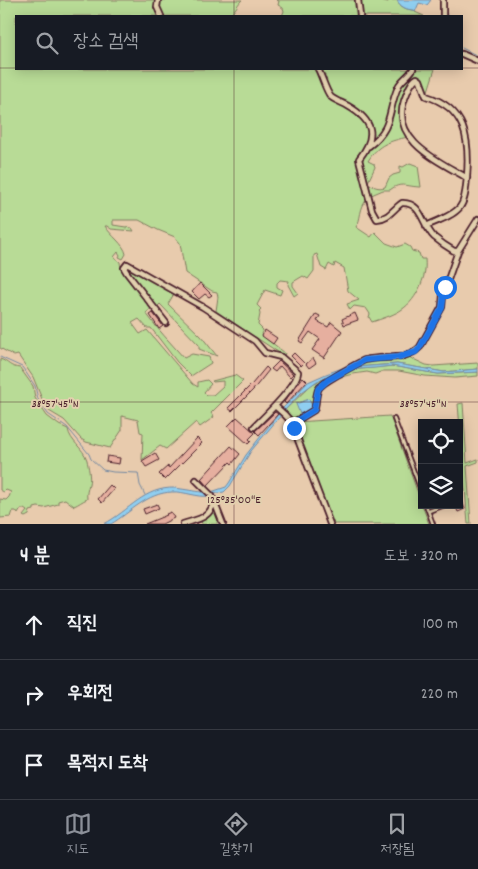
<!DOCTYPE html>
<html lang="ko">
<meta charset="utf-8">
<style>
:root{--surface:#171b24;--page:#242831;--text:#f1f3f6;--muted:#9ea1a6;--line:#363941;--accent:#8c9099}
body{margin:0;font-family:Dekko,"Poor Story",sans-serif;background:var(--page);color:var(--text)}
.controls{position:absolute;right:15px;bottom:15px;display:grid;overflow:hidden;border-radius:0px;box-shadow:0 2px 12px #0003}
.controls button{width:45px;height:45px;display:grid;place-items:center;padding:0;border:0;border-bottom:1px solid var(--line);background:var(--surface);color:var(--text);font:25px sans-serif}
.stop{position:absolute;width:15px;height:15px;margin:-11px;border:4px solid #1a73e8;border-radius:50%;background:#fff}
.stop.end{background:#1a73e8;border-color:#fff;box-shadow:0 1px 5px #0008}
.list{margin:0;padding:0;list-style:none}
h2{display:flex;justify-content:space-between;align-items:center;height:65px;margin:0;padding:0 20px;font-size:21px}
h2 small{font-size:16px;font-weight:400;color:var(--muted)}
.list li{display:grid;grid-template-columns:32px 1fr auto;gap:15px;align-items:center;box-sizing:border-box;height:70px;padding:0 20px;border-top:1px solid var(--line)}
.list b{display:block;font-size:19px;white-space:nowrap}
.list em{font-size:16px;font-style:normal;color:var(--muted)}
.icon{flex:none;width:28px;height:28px;fill:none;stroke:currentColor;stroke-width:2;stroke-linecap:round;stroke-linejoin:round}
.map{position:relative;flex:none;width:478px;height:524px;overflow:hidden}
.search{position:absolute;background:var(--surface);box-shadow:0 2px 12px #0003;left:15px;right:15px;top:15px;height:55px;display:flex;align-items:center;gap:12px;box-sizing:border-box;padding:0 18px;border-radius:0px;color:var(--muted);font-size:19px}
.sheet{height:275px;background:var(--surface)}
nav{display:flex;justify-content:space-around;align-items:center;box-sizing:border-box;height:70px;border-top:1px solid var(--line);background:var(--surface);font-size:14px;color:var(--muted)}
nav a{display:grid;justify-items:center;gap:2px}
nav .on{color:var(--accent)}
.map>svg:first-child{display:block}
.green{fill:#b8db96;stroke:#817d60}
.water{fill:#8fcef0;stroke:#7388a1}
.lines{fill:none;stroke-linecap:round;stroke-linejoin:round}
.stream{stroke:#7388a1;stroke-width:1}
.building{fill:#e6af9f;stroke:#4a1f2b}
.lane-casing{stroke:#4a1f2b;stroke-width:6}
.street-casing{stroke:#4a1f2b;stroke-width:8}
.lane{stroke:#e2d0ae;stroke-width:2.5}
.street{stroke:#e2d0ae;stroke-width:4.5}
.route{stroke:#1a73e8;stroke-width:6}
.ticks{fill:none;stroke:#4a1f2b;stroke-width:1;stroke-opacity:0.45}
.ticks-label{font-size:12px;text-anchor:middle;fill:#4a1f2b;stroke:#e2d0ae;stroke-width:4;stroke-linejoin:round;paint-order:stroke}
</style>
<div class="map">
<svg width="478" height="524" viewBox="0 0 478 524">
<rect width="100%" height="100%" fill="#e8cbad"/>
<filter id="ink" filterUnits="userSpaceOnUse"><feTurbulence type="fractalNoise" baseFrequency=".02" numOctaves="2"/><feDisplacementMap in="SourceGraphic" scale="10" xChannelSelector="R" yChannelSelector="G"/><feConvolveMatrix kernelMatrix="1 2 1 2 8 2 1 2 1" color-interpolation-filters="sRGB"/></filter>
<g filter="url(#ink)">
<path class="green" d="M0,0H157L160,16H16V69H317L326,90L364,119L370,136L358,159L368,198C358,209 362,219 356,227L371,237L375,232L386,243L397,247L405,244L410,247L412,251L419,253L421,259H425C426,271 424,278 419,289C408,311 393,315 372,322L369,317L370,314L366,308L354,306L350,310L347,304L359,300L348,291L344,268L335,263L334,267L329,264L326,270L321,267L317,254L314,255V271L308,279L303,276L293,282V286L298,293L294,296L288,285L289,281L280,280L277,283V287L282,290L280,295L265,290L257,305L261,309L259,311L260,314L258,325L263,330L261,334L285,353L284,356L216,311L218,297L217,292L212,291L185,273L180,243L175,237L158,230L139,220H113V225L132,228L134,231L111,229L107,226H105C111,236 124,244 126,254L123,259L119,257L120,255L118,252L114,257L120,262C120,274 144,299 152,308L146,313C157,329 171,343 184,358L192,354L209,357L211,363L191,376L177,362L151,328H147L139,319L132,323L140,334L147,330L193,384L198,387V382L207,380L211,384L204,392L207,395H213L223,386V381L213,382L212,381L235,375L243,381L211,413L214,417L200,427L196,422L166,449L160,446L142,460L143,433L140,432L138,420L122,416V430L110,448L86,442L81,439L64,420L49,411L42,399L33,377L18,355L14,356L0,348Z
M159,0H242C239,2 235,11 229,16H162L159,7Z
M276,0H357L359,16H282L284,11L283,8L278,5L279,1Z
M359,0H380L388,2L389,0H397C400,7 407,10 414,10L415,12L424,16H361Z
M320,69H412L401,81L388,124L373,140L372,130L366,118L330,94Z
M414,69H435L427,94L422,80L418,76C404,84 399,124 408,137C390,141 378,144 368,161L374,164L375,167L368,182C372,187 379,189 385,187L389,178L393,175L400,173V166L403,167L410,163L418,166L421,187C407,187 401,181 390,190H383L369,196L360,159L369,147L383,135L390,124L400,88Z
M128,267L174,294L168,304L201,336L217,356L199,349V345L160,304L156,308L126,269Z
M409,357L426,365L433,366L478,363V369L444,372L397,364L356,367C372,357 391,362 409,357Z
M0,359C9,362 9,367 20,368L33,386L35,398L47,416L59,425L68,429C70,442 83,447 87,460C88,466 91,477 89,484C88,489 86,493 87,499C82,501 79,504 74,506L65,499L58,501V504L44,508L38,507L34,508V510L30,511L29,515L25,517L23,516L27,511L24,509H21L18,514L16,511H13L11,517L0,518V499L6,500L9,497L11,492L6,490L4,492L0,490Z
M392,366L438,374L478,372V376L455,378L425,376L399,371H383L375,374L367,372L353,374L329,380L350,370Z
M340,372C329,378 316,383 314,396C313,401 314,405 313,409L293,420L284,411L312,384Z
M463,403L467,463L478,459V462L467,466L471,524H468L458,404Z
M390,416L429,524H331L306,459L295,424L296,422Z
M214,508L218,516L217,524H202L201,521L209,516Z"/>
<path class="water" d="M397,0H431L427,5L419,3L415,12L414,10C407,10 400,7 397,0Z
M397,364L444,372L478,369V372L438,374L392,366L375,368L345,370L317,381L302,392L284,411L282,409L308,382L326,374L350,365L356,367Z
M309,399L313,408L300,414L296,404Z
M280,412L282,414L251,451L230,486L224,492L212,494L211,492L226,487L229,483L246,455Z
M175,488L208,493L210,496C198,498 184,491 172,492C147,493 131,512 111,524H104C129,511 144,487 175,488Z"/>
<g class="lines">
<path class="stream" d="M445,1L447,16
M462,48L478,56
M0,357L22,367L25,371L35,386L38,399L48,414L67,427L89,454L91,459L103,470L113,472L138,473L140,485L145,495
M215,494L219,508
M218,519L219,524"/>
</g>
<path class="building" d="M200,283L212,295L209,297L205,294L199,299L192,292Z
M153,313L163,326L159,329L150,315Z
M355,313L358,320L344,325L342,319Z
M316,314L320,316L317,321L328,327L331,322L342,331L324,358L312,350L320,339L310,332L302,343L299,341Z
M265,330L277,338L273,344L262,336Z
M294,353L304,363L301,366L291,356Z
M313,358L316,363L309,368L306,364Z
M279,361L293,374L290,377L280,366L275,372L271,369Z
M266,367L269,370L253,390L232,411L228,408L252,384Z
M303,377L307,381L286,404L284,402Z
M275,412L278,414L259,435L255,431Z
M237,417L255,433L249,439L251,441L248,444L228,426Z
M197,438L202,443L165,480L159,474L168,466L169,468Z
M231,446L240,454L232,464L230,462L207,486L201,479Z
M155,453L159,460L146,467L142,461Z
M107,456L120,458L119,464L106,462Z
M110,485L114,489L102,503L98,499Z
M460,494L465,509L458,512L455,505H459Z
M157,504L159,508L145,514L143,509Z
M171,512L174,518L162,524H145L167,515L166,514Z"/>
<g class="lines">
<defs>
<path id="lane" d="M394,419L422,493
M426,505L433,524
M429,511L445,505"/>
<path id="street" d="M158,0L157,7L161,16
M358,0L360,16
M443,16V0
M462,54L478,61
M318,69C322,76 326,92 331,97C336,101 343,103 348,106C374,121 377,136 359,159L372,210L377,219C388,219 393,209 402,203C422,202 422,225 434,237C440,242 447,247 454,251H458L478,219
M369,146C394,127 387,112 398,87C401,80 409,76 413,69
M426,226C437,221 453,216 460,207C466,199 466,186 467,177C470,139 466,108 426,96L420,80L417,78C410,82 407,93 404,101C391,141 439,161 467,178
M166,323L127,273L124,268L127,264L203,307L255,341L265,353L281,357L298,372C297,386 264,417 254,427
M275,406L285,415L294,425
M196,480L212,496L223,524
M183,524C198,519 209,519 214,502
M330,524L298,440L294,425L296,421L314,410C317,403 315,395 319,388C322,383 359,362 365,360C384,355 405,362 420,347L442,307L443,294L458,251"/>
</defs>
<use href="#lane" class="lane-casing"/>
<use href="#street" class="street-casing"/>
<use href="#lane" class="lane"/>
<use href="#street" class="street"/>
</g>
</g>
<g class="lines" filter="url(#ink)">
<path class="route" d="M294,428L296,421L314,410L318,389L328,380L365,360L399,357L416,352L420,347L442,308L445,287"/>
</g>
<path class="ticks" d="M234,0V16M0,68H16M462,68H478M234,69V524M0,402H478"/>
<g class="ticks-label">
<text x="55" y="407">38°57'45"N</text>
<text x="423" y="407">38°57'45"N</text>
<text x="234" y="503">125°35'00"E</text>
</g>
</svg>
<div class="controls">
<button><svg class="icon" aria-label="locate" viewBox="0 0 24 24"><circle cx="12" cy="12" r="6"/><path d="M12 2v4M12 18v4M2 12h4M18 12h4"/></svg></button>
<button><svg class="icon" aria-label="layers" viewBox="0 0 24 24"><path d="M12 4l9 5-9 5-9-5zM3 14l9 5 9-5"/></svg></button>
</div>
<div class="stop" style="left:445px;top:287px"></div>
<div class="stop end" style="left:294px;top:428px"></div>
<div class="search"><svg class="icon" aria-label="search" viewBox="0 0 24 24"><circle cx="10" cy="10" r="6"/><path d="M15 15l6 6"/></svg>장소 검색</div>
</div>
<section class="sheet">
<h2>4 분<small>도보 · 320 m</small></h2>
<ul class="list">
<li><svg class="icon" aria-label="ahead" viewBox="0 0 24 24"><path d="M12 20V5M6 11l6-6 6 6"/></svg><div><b>직진</b></div><em>100 m</em></li>
<li><svg class="icon" aria-label="right" viewBox="0 0 24 24"><path d="M7 20v-9h11M14 6l5 5-5 5"/></svg><div><b>우회전</b></div><em>220 m</em></li>
<li><svg class="icon" aria-label="arrive" viewBox="0 0 24 24"><path d="M6 21V4h12l-3 4 3 4H6"/></svg><div><b>목적지 도착</b></div></li>
</ul>
</section>
<nav>
<a class="on"><svg class="icon" aria-label="map" viewBox="0 0 24 24"><path d="M3 6l6-2 6 2 6-2v14l-6 2-6-2-6 2zM9 4v14M15 6v14"/></svg>지도</a>
<a><svg class="icon" aria-label="directions" viewBox="0 0 24 24"><path d="M12 3l9 9-9 9-9-9zM9 14v-3h6M13 9l2 2-2 2"/></svg>길찾기</a>
<a><svg class="icon" aria-label="saved" viewBox="0 0 24 24"><path d="M7 4h10v16l-5-4-5 4z"/></svg>저장됨</a>
</nav>
